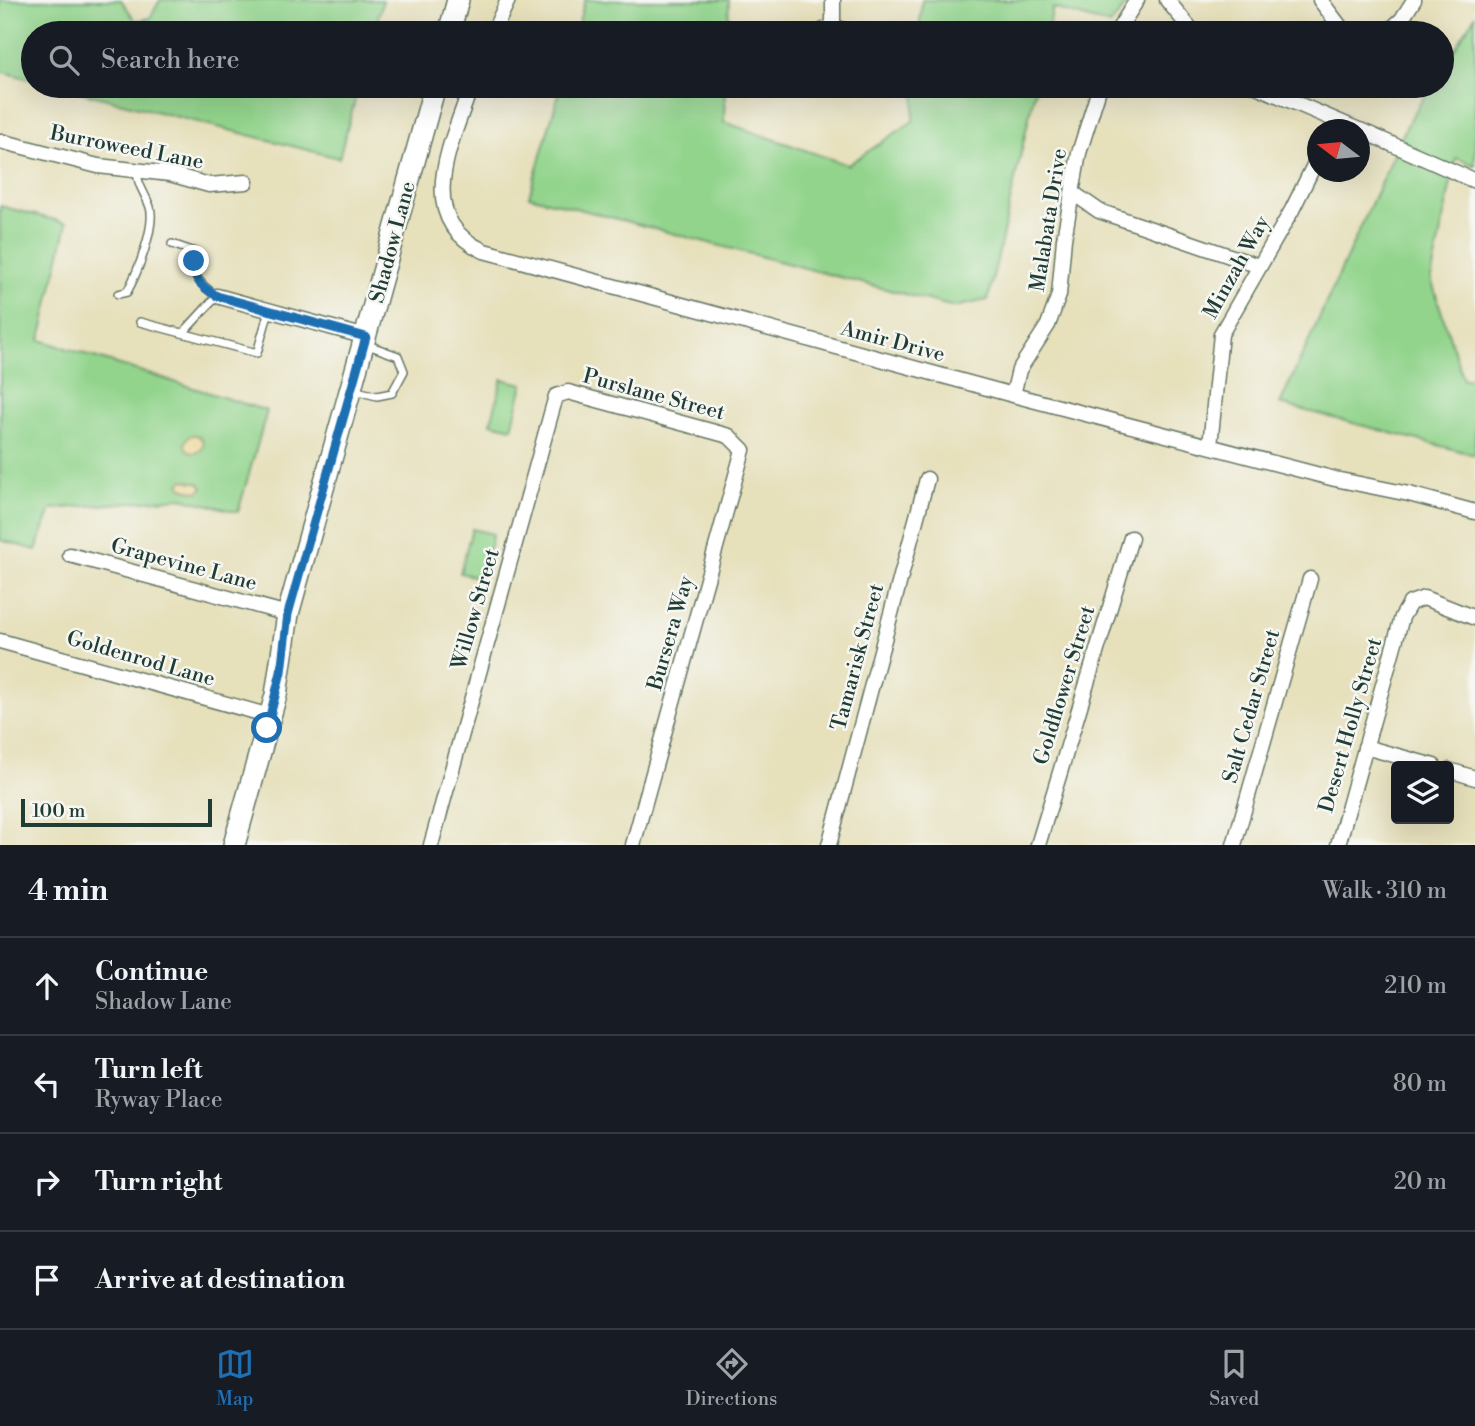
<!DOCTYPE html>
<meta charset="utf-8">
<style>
:root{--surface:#171b24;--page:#242831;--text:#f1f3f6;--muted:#9ea1a6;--line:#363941;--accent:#1f6fb2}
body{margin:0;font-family:"Libre Bodoni",serif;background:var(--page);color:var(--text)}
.controls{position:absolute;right:21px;bottom:21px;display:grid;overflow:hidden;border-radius:7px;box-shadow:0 7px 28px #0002}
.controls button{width:63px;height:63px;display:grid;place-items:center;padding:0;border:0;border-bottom:2px solid var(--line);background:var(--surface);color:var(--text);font:35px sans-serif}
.compass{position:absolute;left:1307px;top:119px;width:63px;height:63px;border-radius:50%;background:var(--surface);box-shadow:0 7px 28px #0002;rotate:286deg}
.scale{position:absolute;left:21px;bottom:18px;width:191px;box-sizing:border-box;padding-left:7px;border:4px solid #1f3d34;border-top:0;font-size:19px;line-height:24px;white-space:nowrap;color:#1f3d34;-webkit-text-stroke:5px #f6f6f2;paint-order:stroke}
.stop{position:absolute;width:21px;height:21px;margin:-16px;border:5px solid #1f6fb2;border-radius:50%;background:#fff}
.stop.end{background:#1f6fb2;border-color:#fff;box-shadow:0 2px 7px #0008}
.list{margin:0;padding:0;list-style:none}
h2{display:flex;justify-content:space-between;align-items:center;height:91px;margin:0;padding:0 28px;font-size:30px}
h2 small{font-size:23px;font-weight:400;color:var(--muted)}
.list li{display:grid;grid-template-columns:46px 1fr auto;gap:21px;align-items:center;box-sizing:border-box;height:98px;padding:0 28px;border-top:2px solid var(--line)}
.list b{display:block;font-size:26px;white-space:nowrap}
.list p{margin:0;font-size:23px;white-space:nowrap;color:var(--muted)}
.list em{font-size:23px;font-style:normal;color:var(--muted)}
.icon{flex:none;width:38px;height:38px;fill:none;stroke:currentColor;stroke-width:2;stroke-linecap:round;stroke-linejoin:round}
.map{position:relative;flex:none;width:1475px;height:845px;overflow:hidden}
.search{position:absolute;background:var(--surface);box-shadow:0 7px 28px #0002;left:21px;right:21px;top:21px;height:77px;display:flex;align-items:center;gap:18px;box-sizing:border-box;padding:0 24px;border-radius:38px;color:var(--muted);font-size:26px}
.sheet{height:483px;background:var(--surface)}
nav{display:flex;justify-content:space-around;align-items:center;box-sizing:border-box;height:98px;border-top:2px solid var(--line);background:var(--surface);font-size:19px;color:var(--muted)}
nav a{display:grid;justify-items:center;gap:4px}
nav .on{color:var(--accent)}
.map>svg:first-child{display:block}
.green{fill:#92d48c;stroke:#588860;stroke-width:2}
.sand{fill:#eeda9e;stroke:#868c69;stroke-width:2}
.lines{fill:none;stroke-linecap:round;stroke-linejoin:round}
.lane-casing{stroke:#657663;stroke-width:10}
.street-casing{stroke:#657663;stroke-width:17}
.secondary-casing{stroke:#657663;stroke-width:24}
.lane{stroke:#fff;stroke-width:7}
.street{stroke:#fff;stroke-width:14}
.secondary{stroke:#fff;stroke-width:21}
.route{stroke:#1f6fb2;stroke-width:9}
.labels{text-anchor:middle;stroke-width:5;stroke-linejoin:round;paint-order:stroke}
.street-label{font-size:21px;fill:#1f3d34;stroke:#f6f6f2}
</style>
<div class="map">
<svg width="1475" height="845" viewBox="0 0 1475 845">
<rect width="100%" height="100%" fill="#f6f6f2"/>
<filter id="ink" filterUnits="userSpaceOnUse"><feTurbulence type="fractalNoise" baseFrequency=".0143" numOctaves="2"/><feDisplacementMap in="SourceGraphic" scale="14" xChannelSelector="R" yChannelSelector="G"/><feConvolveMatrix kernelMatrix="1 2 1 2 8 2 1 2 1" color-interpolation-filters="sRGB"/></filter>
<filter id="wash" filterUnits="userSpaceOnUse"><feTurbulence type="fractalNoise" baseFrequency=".00686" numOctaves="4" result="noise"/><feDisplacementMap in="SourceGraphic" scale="28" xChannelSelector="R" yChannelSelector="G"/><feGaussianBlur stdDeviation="1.57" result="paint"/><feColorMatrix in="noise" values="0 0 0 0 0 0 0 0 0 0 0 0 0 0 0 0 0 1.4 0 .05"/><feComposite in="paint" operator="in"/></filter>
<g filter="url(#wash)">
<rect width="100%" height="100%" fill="#e6e0bb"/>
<path class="green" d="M0,0H121L136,21L150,18L160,0H383L374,33H33V80L0,71Z
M585,0H729L728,33H576Z
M922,0H1131L1110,25L1053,8L1047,33H919Z
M1475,16V165L1456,158L1431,279L1463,379H1475V455L1280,404L1408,123L1431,86H1442V69Z
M56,86H359L339,158Z
M561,86H725L724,122L848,165L913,121L916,86H1036L988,300L954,307L529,196Z
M0,206L67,223L40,340L267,411L238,512L181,498L51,509L36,550L0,540Z
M502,379L523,384L512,428L491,423Z
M472,529L493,534L481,578L460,573Z"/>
<path class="sand" d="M185 444a9 9 0 1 1 18 0a9 9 0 1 1-18 0Z
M183,480L200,483L203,488L197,492L182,488L179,484Z"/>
</g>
<g filter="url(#ink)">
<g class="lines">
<defs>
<path id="lane" d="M172,244L195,252C191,276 198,283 217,296L183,333
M118,294L127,292C137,274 156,226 150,207C145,193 137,185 137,170
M140,322L257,353L269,311
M353,390L377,396L392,393L404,371L398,356L365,344"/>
<path id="street" d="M833,0V26
M1167,0L1194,33
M1320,0L1345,33
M493,33L508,0
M817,33L833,26L851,33
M1116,33L1137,0
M1387,33L1402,19L1414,0
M471,86C453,141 411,218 484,251L1013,395L1335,479L1409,494L1475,512
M1256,86L1359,130
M1360,130L1475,181
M0,141L98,166L170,174L209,185L246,182
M1073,193L1099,211L1259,266
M217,296L366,337
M1013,395L1019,370L1048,325L1059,295L1064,239L1079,153L1100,86
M1210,446L1221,334L1292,210L1318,157
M70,555L288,614
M0,641L270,716
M1365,747L1434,766
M1449,770L1475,778
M431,845L556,396L568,392L729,436L743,450L633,845
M829,845L927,479
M1038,845L1131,538
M1234,845L1310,579
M1338,845L1402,617L1410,603L1424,598L1475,618"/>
<path id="secondary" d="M449,33L458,0
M234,845L276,695L288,614L435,86"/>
</defs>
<use href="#lane" class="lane-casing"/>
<use href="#street" class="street-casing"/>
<use href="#secondary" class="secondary-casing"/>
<use href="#lane" class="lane"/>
<use href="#street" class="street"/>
<use href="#secondary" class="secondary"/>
</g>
</g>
<g class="lines" filter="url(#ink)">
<path class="route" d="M194,261C194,281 201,286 217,296L366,337L288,614L281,672L267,728"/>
</g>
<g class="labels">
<g class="street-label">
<text transform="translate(127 147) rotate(11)" y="7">Burroweed Lane</text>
<text transform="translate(1048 220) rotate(-81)" y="7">Malabata Drive</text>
<text transform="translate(392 242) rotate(-75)" y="7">Shadow Lane</text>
<text transform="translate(1236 267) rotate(-61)" y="7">Minzah Way</text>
<text transform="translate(893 341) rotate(15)" y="7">Amir Drive</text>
<text transform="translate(654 394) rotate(15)" y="7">Purslane Street</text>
<text transform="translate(184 564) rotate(15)" y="7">Grapevine Lane</text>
<text transform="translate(475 609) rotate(-74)" y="7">Willow Street</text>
<text transform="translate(670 633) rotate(-74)" y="7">Bursera Way</text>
<text transform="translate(857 657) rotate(-75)" y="7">Tamarisk Street</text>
<text transform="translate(141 658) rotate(16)" y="7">Goldenrod Lane</text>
<text transform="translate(1064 685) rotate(-73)" y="7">Goldflower Street</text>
<text transform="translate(1251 706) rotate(-74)" y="7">Salt Cedar Street</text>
<text transform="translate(1350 725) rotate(-74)" y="7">Desert Holly Street</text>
</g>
</g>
</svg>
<div class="controls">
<button><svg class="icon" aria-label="layers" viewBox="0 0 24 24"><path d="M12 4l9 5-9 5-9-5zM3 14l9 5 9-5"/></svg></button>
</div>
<svg class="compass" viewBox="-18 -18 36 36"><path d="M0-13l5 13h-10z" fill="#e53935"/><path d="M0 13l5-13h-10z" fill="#9ea1a6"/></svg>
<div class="scale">100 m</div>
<div class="stop" style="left:267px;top:728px"></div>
<div class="stop end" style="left:194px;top:261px"></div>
<div class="search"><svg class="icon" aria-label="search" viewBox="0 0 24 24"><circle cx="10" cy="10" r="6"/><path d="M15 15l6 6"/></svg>Search here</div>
</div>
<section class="sheet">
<h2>4 min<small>Walk · 310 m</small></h2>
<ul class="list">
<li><svg class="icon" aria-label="ahead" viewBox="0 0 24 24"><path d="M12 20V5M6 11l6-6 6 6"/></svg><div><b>Continue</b><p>Shadow Lane</p></div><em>210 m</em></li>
<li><svg class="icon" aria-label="left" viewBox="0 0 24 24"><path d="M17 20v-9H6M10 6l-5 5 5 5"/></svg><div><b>Turn left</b><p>Ryway Place</p></div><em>80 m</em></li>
<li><svg class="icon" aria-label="right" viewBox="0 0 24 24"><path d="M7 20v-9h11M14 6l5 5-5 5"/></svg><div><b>Turn right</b></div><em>20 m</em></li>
<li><svg class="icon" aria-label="arrive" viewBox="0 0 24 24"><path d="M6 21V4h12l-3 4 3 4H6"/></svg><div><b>Arrive at destination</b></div></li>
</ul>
</section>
<nav>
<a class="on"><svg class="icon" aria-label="map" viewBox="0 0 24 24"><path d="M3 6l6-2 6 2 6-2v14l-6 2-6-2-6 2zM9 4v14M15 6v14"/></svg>Map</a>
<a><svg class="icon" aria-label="directions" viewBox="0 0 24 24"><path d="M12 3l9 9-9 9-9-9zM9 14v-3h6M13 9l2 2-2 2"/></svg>Directions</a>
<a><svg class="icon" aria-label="saved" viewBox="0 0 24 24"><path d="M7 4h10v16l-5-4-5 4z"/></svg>Saved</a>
</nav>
